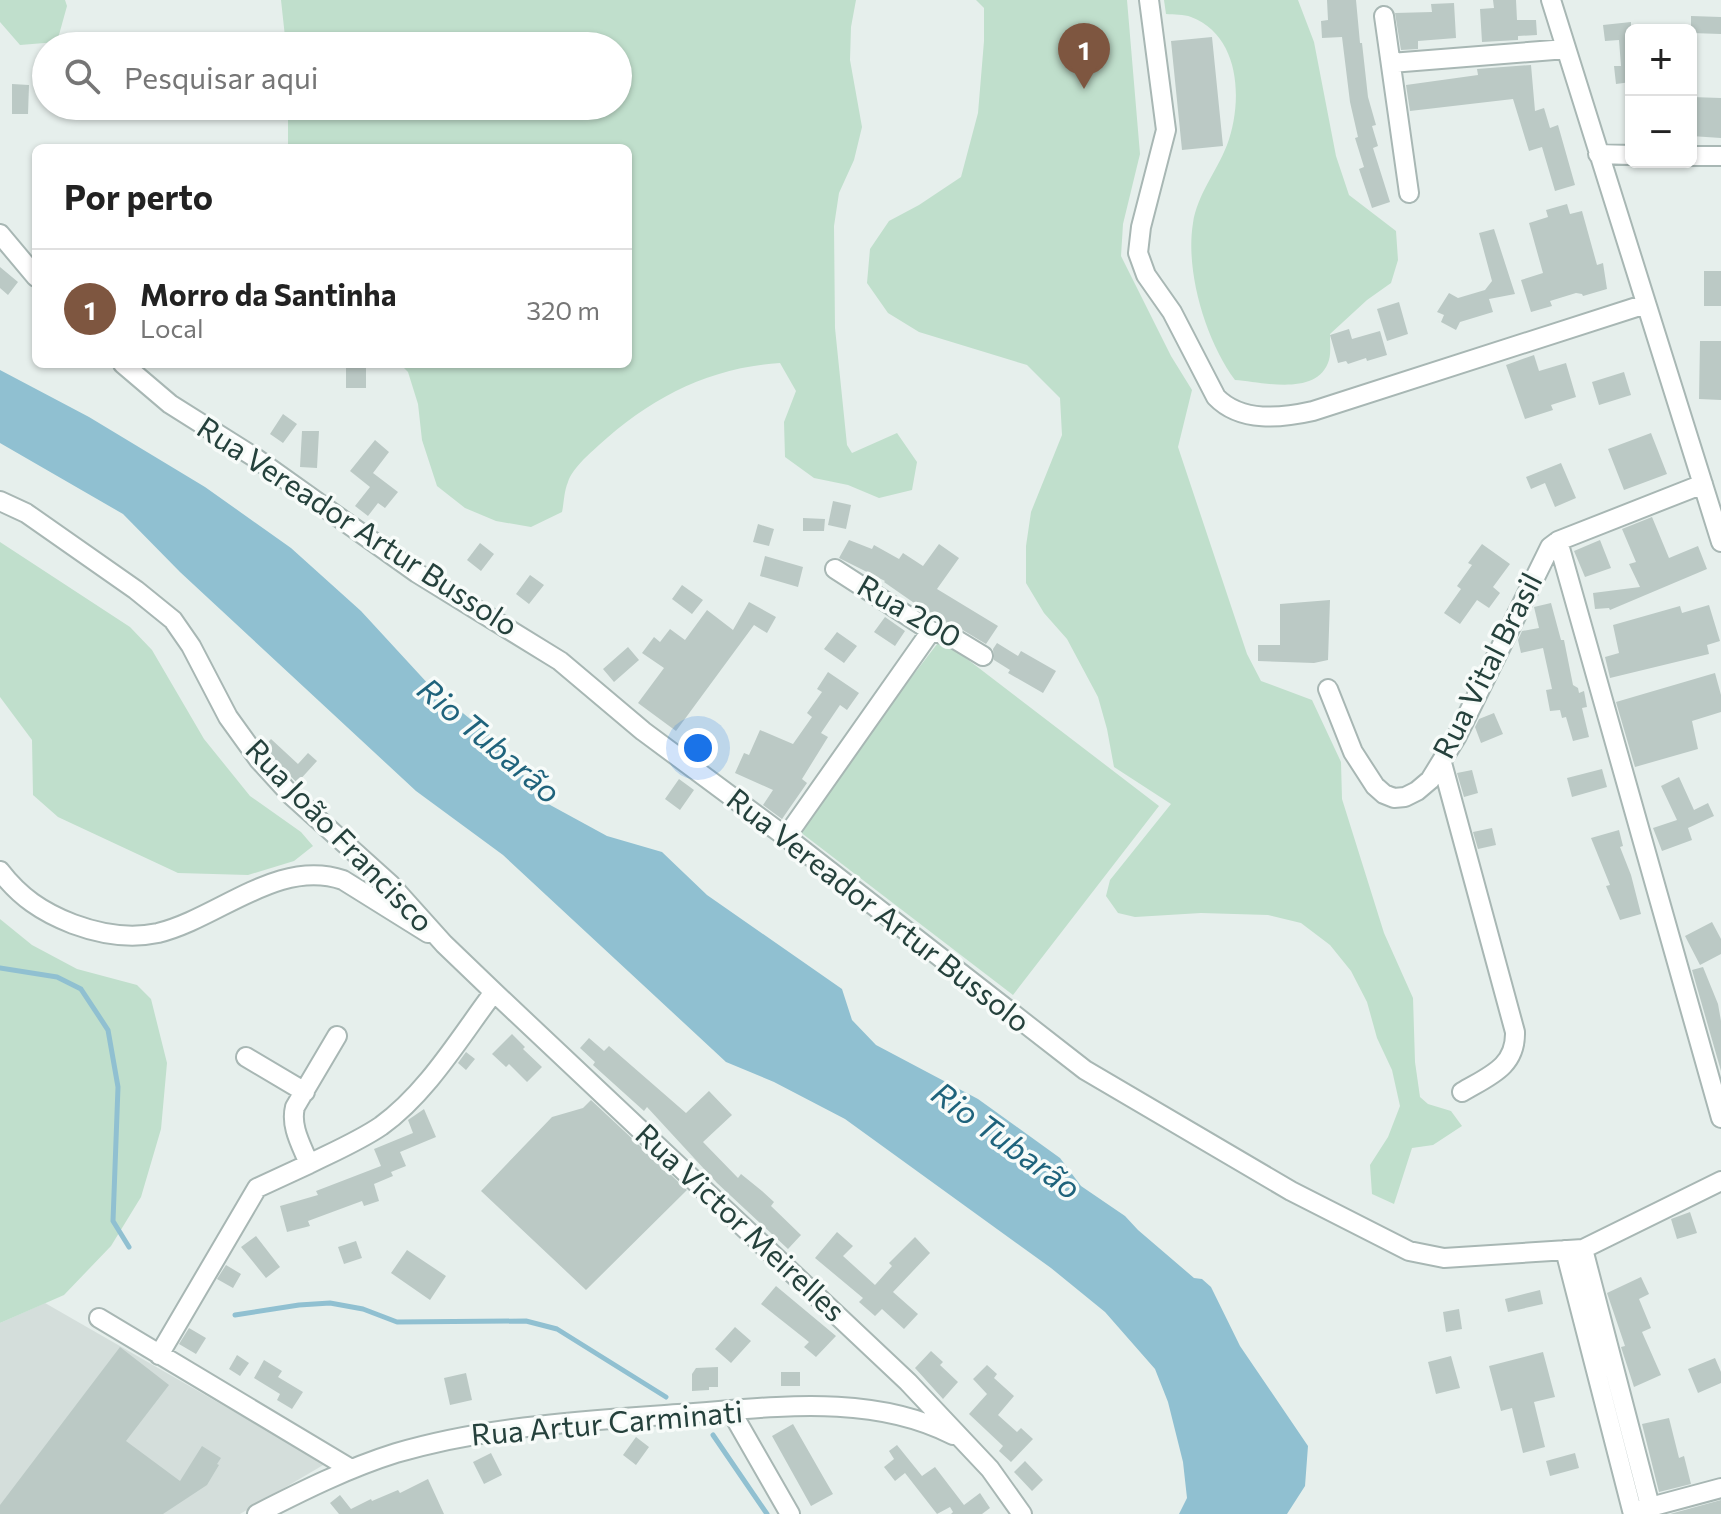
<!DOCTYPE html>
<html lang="pt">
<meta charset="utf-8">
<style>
:root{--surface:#fff;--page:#f6f6f6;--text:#222;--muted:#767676;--line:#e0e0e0;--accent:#7e5640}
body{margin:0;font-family:Commissioner,sans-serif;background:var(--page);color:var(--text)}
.controls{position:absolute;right:24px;top:24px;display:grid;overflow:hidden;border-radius:12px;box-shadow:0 2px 6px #0004}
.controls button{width:72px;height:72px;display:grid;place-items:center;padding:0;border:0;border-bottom:2px solid var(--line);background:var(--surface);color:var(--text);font:40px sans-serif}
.you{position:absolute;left:698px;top:748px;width:28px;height:28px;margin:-20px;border:6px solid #fff;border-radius:50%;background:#1a73e8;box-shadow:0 0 0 12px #1a73e833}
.badge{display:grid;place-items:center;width:52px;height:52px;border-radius:50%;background:var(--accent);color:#fff;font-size:26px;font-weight:700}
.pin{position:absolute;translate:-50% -66px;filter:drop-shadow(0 2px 4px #0008)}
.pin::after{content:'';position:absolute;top:42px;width:28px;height:24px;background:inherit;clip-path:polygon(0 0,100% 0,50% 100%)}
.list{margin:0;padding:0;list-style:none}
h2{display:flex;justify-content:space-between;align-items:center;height:104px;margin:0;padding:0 32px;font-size:34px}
h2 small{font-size:26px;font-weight:400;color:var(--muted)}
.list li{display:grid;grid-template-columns:52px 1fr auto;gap:24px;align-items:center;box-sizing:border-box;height:120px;padding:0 32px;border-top:2px solid var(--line)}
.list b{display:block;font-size:30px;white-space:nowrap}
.list p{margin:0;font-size:26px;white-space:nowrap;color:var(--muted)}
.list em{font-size:26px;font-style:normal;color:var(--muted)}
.icon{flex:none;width:44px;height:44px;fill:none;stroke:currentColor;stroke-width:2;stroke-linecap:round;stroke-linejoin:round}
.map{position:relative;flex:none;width:1721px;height:1514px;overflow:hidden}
.search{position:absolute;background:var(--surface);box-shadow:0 2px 6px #0004;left:32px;top:32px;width:600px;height:88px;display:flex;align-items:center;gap:20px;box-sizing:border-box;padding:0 28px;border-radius:44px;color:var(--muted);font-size:30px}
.panel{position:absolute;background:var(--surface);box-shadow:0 2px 6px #0004;left:32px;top:144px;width:600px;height:224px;border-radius:12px}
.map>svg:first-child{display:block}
.built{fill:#d4dedb}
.green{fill:#c0dfcc}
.water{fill:#90c0d1}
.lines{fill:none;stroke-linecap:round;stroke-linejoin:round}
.stream{stroke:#90c0d1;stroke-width:5}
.building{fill:#bbc9c5}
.minor-casing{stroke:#a8b7b4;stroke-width:22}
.minor{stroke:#fff;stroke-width:18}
.labels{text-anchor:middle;stroke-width:7;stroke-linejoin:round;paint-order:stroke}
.street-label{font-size:30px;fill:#25413c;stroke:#f7fbf9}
.water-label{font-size:32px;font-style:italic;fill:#1f637c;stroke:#f7fbf9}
</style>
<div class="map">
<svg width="1721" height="1514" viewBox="0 0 1721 1514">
<rect width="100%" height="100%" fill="#e6efec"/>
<path class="built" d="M45,1303L325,1464L240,1514H0V1323Z"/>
<path class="green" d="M0,0H65L67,6L57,42L20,45L0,22Z
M281,0H856L851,27L850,60L862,127L854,160L839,193L834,226L835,328L847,445L852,453L897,433L917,462L912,490L879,498L848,485L814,478L785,457L784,422L796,391L780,363C710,367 650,398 599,445C589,454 572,469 568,482C564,491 564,503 562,512L531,527L496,521L465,508L437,486L422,440L418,404L408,372L400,364H628V148H288V106H618V46H286Z
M976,0H1127L1140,154L1123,224L1121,256L1171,356L1192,390L1178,447L1247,654L1261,681L1312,700L1341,762L1342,799L1384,933L1413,998L1415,1062L1420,1097L1428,1104L1451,1111L1462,1126L1433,1145L1412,1148L1394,1204L1372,1194L1370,1165L1388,1137L1400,1106L1392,1070L1377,1038L1367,1002L1351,971L1330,945L1301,923L1268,915L1201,913L1135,917L1118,913L1106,896L1110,880L1171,804L1114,767L1107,729L1098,697L1067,639L1044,613L1026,583V546L1031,512L1062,435L1060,398L1027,365L919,332L888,313L867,283L870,249L889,221L919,205L961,177L978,113L984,41V8Z
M1164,0H1298L1314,42L1336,156L1349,195L1396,231L1398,260L1391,283L1367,300L1330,334C1330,342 1331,353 1329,360C1318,397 1263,382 1235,380C1206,341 1185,272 1193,223C1197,195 1217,171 1227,145C1243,102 1241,36 1191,17C1184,14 1174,15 1166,14Z
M0,542L130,627L152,650L204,739L250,796L301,832L313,846L294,861L248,875L178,873L58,817L33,795L32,740L0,697Z
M941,639L1159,806L1013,995L795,828Z
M0,919L32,945L77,969L137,985L151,999L167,1063L161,1129L141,1197L111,1246L64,1295L0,1323Z"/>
<path class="water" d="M0,370L89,417L205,487L291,548L361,611L431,687L502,745L541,800L607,836L662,852L707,895L842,989L852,1020L876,1045L978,1099L1060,1158L1081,1186L1125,1216L1138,1230L1194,1278L1202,1279L1211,1287L1240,1346L1308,1446L1305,1486L1287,1514H1179L1187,1498L1183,1462L1168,1402L1155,1369L1105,1312L1051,1268L845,1119L774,1082L726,1062L503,855L416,791L180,572L123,514L0,443Z"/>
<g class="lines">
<path class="stream" d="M0,968L57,977L81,989L108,1030L118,1087L113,1221L129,1247
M235,1315L299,1305L330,1303L363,1309L397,1322L526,1321L557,1329L666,1397
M713,1435L767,1514"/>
</g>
<path class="building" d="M1327,0H1356L1360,43H1362L1368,97L1376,125L1372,126L1378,146L1373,148L1390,202L1372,208L1359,169L1364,167L1355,138L1358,137L1350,102L1342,37L1322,38L1321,21L1328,20Z
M1493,0H1516L1517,20H1536L1537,35L1518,36V40L1482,42L1480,9L1494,8Z
M1454,3L1456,38L1418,41V49L1401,50L1395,13L1432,12L1431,4Z
M1691,16L1721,17V34L1691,33Z
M1631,22V82L1616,84L1614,66H1621L1619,40L1605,41L1603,25Z
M1212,37L1223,146L1182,150L1171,41Z
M1531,65L1535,111L1544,108L1550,128L1558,125L1575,185L1555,191L1542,147L1529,151L1513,99L1410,111L1406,85L1478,75L1477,69Z
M12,84L29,85L28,114H12Z
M1691,97L1721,98V138L1691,136Z
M1567,204L1570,214L1582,211L1597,265L1603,263L1607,289L1583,296L1582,294L1576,293L1550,301L1552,306L1531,312L1521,280L1543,273L1529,223L1548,217L1546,210Z
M1494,229L1515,294L1489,299L1493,312L1460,322L1456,330L1441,322L1444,315L1437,312L1449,293L1458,298L1485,290L1492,281L1479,233Z
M0,267L18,282L8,295L0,288Z
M1704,271H1721V306H1704Z
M1399,302L1408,334L1387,341L1377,309Z
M1349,329L1352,339L1380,331L1387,355L1367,361L1366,358L1348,364L1346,361L1338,363L1330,335Z
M1700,341H1721V400L1699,399Z
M1534,355L1539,371L1566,363L1576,397L1551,405L1553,410L1525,419L1506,365Z
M346,365H366V388H346Z
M1624,372L1631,395L1599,405L1592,382Z
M283,414L297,424L283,443L270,434Z
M302,431H319L317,468L300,467Z
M1651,433L1667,474L1624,490L1608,449Z
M375,440L389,452L373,473L398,492L385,508L378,503L368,516L355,506L370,487L350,471Z
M1561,463L1576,498L1555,507L1545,483L1531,489L1526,477Z
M833,501L851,505L846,529L828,525Z
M1652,517L1669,558L1698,546L1707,569L1610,610L1609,608L1595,609L1593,593L1640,587L1629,564L1636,562L1622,529Z
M803,518L825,519L824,531H803Z
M758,524L774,529L769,546L753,542Z
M849,540L872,549L874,545L899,559L903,553L923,566L939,544L959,558L937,589L998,626L986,644L956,626L940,621L884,582L885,581L839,558Z
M1600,540L1611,568L1585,577L1574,551Z
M480,543L494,554L481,571L467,560Z
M1482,544L1510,564L1493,587L1500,593L1489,608L1477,600L1460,624L1444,613L1461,589L1457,586L1472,565L1468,563Z
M765,556L803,567L798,587L760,576Z
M530,575L544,585L529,604L516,594Z
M682,585L703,600L692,614L672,599Z
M1330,600L1328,660L1314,663L1258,661V645H1280V604Z
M749,602L776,617L767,633L754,625L676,731L638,703L664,668L642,653L654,637L660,642L670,629L685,640L707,610L733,630Z
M1551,603L1561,640H1564L1573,685L1578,688L1579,693L1584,691L1587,707L1582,708L1589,737L1573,741L1566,717L1562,718L1560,710L1550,711L1546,690L1552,689L1543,648L1521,653L1518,640L1522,631L1539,628L1534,607Z
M1709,605L1720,641L1707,645L1709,654L1610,678L1605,657L1619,653L1613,625L1680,606L1682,613Z
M885,617L905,631L895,646L874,632Z
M837,632L857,646L844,663L824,649Z
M997,643L1018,656L1021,651L1056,671L1043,693L1008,673L1010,670L994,660L993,649Z
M628,647L639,660L614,682L603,669Z
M828,672L859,693L847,710L840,705L821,733L828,737L802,779L807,783L782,819L763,805L773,790L735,773L744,753L749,755L760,730L793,744L812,717L807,713L822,692L817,689Z
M1715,673L1721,695V712L1692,721L1698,749L1635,767L1616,702Z
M1494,713L1503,734L1481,743L1475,727L1479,719Z
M271,739L298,764L308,753L317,761L297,783L264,747Z
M1602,769L1607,787L1572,797L1567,778Z
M1472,770L1478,793L1464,797L1457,773Z
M1679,777L1694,810L1708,803L1714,816L1688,828L1692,840L1662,851L1653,828L1677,820L1661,786Z
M679,779L694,790L680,810L665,799Z
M1492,828L1496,845L1478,849L1473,832Z
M1619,830L1623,846L1620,847L1631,875L1641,914L1620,920L1606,886L1610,885L1591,838Z
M1712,922L1721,939V954L1700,965L1685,936Z
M1703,967L1718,1004L1721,1021V1071L1692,970Z
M512,1034L525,1047L523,1049L542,1067L527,1082L509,1064L506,1067L492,1054Z
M589,1038L604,1051L609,1046L686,1113L709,1091L732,1115L703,1142L738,1178L741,1174L762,1191L774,1202L771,1206L801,1235L788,1249L717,1183L647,1107L644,1111L593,1065L595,1062L580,1048Z
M466,1052L475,1059L466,1070L458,1063Z
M591,1100L687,1190L586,1290L481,1191L552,1117L583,1108Z
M424,1109L436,1137L400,1152L406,1166L391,1172L393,1176L374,1184L379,1201L364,1206L362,1201L308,1221L310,1226L287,1232L280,1206L318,1195L316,1191L381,1166L374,1149L413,1133L408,1120Z
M1690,1212L1697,1233L1677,1239L1671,1219Z
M837,1232L853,1246L843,1256L875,1285L892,1266L889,1263L915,1237L930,1253L893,1292L918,1314L904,1329L882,1309L875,1316L859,1302L863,1298L815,1258Z
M256,1236L280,1267L266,1278L241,1247Z
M356,1241L362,1258L344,1264L338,1247Z
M407,1250L446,1276L430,1300L391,1273Z
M226,1265L241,1274L233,1288L217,1279Z
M1641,1277L1649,1294L1639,1299L1651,1328L1642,1332L1661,1375L1634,1387L1621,1347L1625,1346L1607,1293Z
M776,1286L836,1336L816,1357L804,1347L809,1342L761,1304Z
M1540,1290L1543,1304L1508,1312L1505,1299Z
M1459,1309L1462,1329L1446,1332L1443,1312Z
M735,1327L751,1341L731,1363L715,1349Z
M189,1328L206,1338L196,1354L179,1344Z
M120,1347L169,1385L126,1441L180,1481L202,1446L221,1458L217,1464L219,1465L207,1485L163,1514H0V1505Z
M931,1351L943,1362L940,1365L958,1382L943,1399L915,1368Z
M1543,1352L1555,1397L1534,1402L1545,1447L1523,1453L1512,1408L1501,1411L1489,1366Z
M237,1355L249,1363L240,1376L229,1369Z
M1451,1356L1460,1388L1436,1394L1428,1362Z
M1715,1358L1721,1372V1383L1698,1393L1688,1369Z
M264,1360L282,1371L278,1377L303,1392L292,1409L277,1400L280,1394L254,1378Z
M987,1365L997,1374L994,1378L1014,1396L998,1415L1017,1432L1021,1428L1033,1439L1011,1462L999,1451L1003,1446L969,1414L987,1394L973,1379Z
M718,1367V1387H709V1390L692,1391V1374L696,1368Z
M781,1372H800V1386H781Z
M466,1373L472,1400L450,1405L444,1378Z
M1669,1418L1679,1458L1684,1456L1691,1484L1659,1492L1642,1424Z
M793,1424L833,1494L811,1506L772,1436Z
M636,1437L649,1447L636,1465L623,1455Z
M897,1445L922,1476L935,1467L964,1505L980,1493L990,1508L982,1514H951L953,1512L950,1507L937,1514L905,1473L895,1481L884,1467L894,1459L889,1451Z
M491,1453L502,1475L484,1484L473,1462Z
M1575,1453L1579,1468L1550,1476L1546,1461Z
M1025,1461L1043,1480L1032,1491L1014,1472Z
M428,1479L444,1514H339L330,1503L340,1495L351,1509L371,1499L372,1501L398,1490L400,1493Z
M1721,1500V1514H1670Z"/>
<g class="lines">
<defs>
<path id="minor" d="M1149,0L1166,130L1141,227L1138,253L1146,275L1172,312L1216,397C1241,423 1282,418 1313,411L1646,304
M1551,0L1721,542
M1384,16L1409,193
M1391,63L1566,49
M1598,154L1631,155
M1691,156H1721
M0,234L36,277
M123,364L170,404L254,457L417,573L560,661L643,731L786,837L1085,1070L1291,1191L1409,1251L1444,1258L1583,1249L1721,1181
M0,501L26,513L136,590L173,620L191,646L228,717L259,760L291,795L391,885L444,944L494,992L908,1382L990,1469L1022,1514
M1558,541L1721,1118
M835,569L931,631L950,636L983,656
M1328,689L1353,752L1375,786L1384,794L1394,798L1405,797L1417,791L1430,780L1457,736L1550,547L1558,541L1703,484
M1442,763L1515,1032C1516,1067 1489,1076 1462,1092
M786,837L931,631
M0,871C20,897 42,912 73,924C100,934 130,939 158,933C219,918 278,858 343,880L428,933
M246,1057L305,1092
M309,1164C333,1152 359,1141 381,1126C428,1092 460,1037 494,992
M1583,1249L1652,1514
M1565,1250L1633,1514
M99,1318L351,1469
M159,1355L257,1188L309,1164C302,1146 290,1127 295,1107L337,1036
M731,1411L790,1514
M1639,1510L1721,1488
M257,1514C302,1491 348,1468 396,1453C488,1426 583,1421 678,1414C769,1408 869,1392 953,1435"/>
</defs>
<use href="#minor" class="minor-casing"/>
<use href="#minor" class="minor"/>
</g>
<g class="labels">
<g class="street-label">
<text transform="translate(357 527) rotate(33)" y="10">Rua Vereador Artur Bussolo</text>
<text transform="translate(909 612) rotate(30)" y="10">Rua 200</text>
<text transform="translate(1488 666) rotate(-63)" y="10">Rua Vital Brasil</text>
<text transform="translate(339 836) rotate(46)" y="10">Rua João Francisco</text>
<text transform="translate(878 911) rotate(38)" y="10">Rua Vereador Artur Bussolo</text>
<text transform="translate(740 1223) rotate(43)" y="10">Rua Victor Meirelles</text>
<text transform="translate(607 1424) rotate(-5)" y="10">Rua Artur Carminati</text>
</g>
<g class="water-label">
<text transform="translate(489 741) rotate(40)" y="11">Rio Tubarão</text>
<text transform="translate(1006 1141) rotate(36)" y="11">Rio Tubarão</text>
</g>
</g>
</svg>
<div class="controls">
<button>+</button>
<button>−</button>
</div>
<div class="you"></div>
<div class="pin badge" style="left:1084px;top:89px">1</div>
<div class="search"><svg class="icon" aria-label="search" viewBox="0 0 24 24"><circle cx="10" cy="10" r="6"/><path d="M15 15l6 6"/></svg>Pesquisar aqui</div>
<section class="panel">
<h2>Por perto<small></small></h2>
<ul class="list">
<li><span class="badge">1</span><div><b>Morro da Santinha</b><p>Local</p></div><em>320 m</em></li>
</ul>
</section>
</div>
